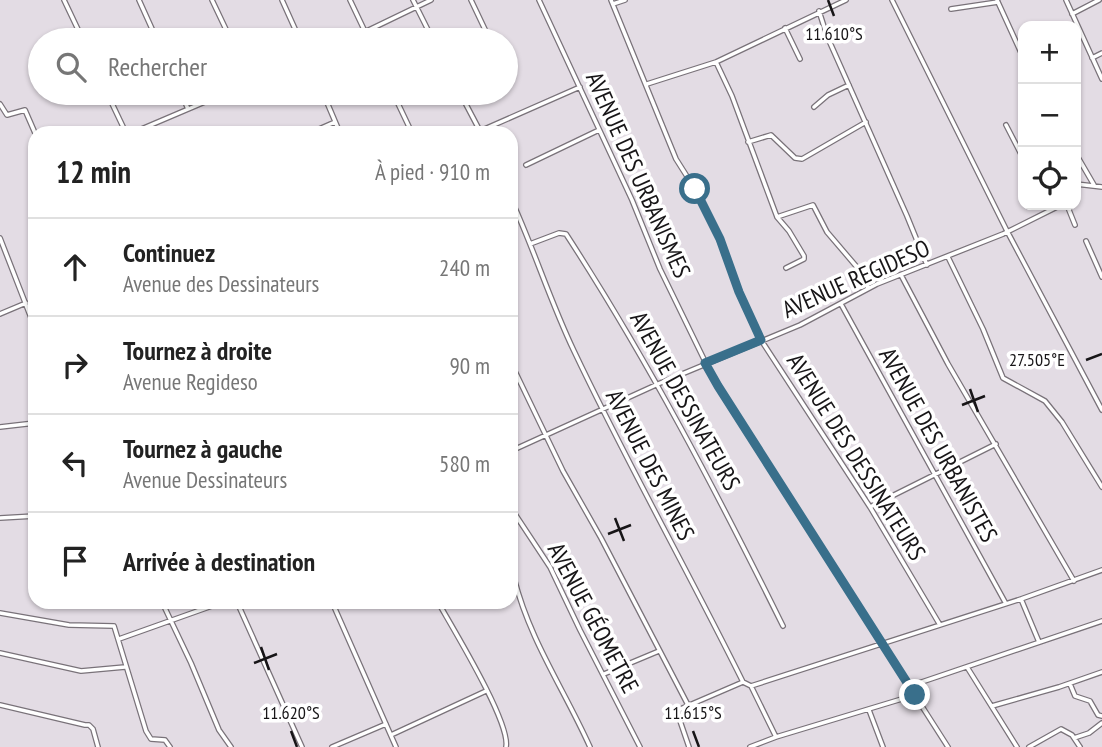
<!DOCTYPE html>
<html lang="fr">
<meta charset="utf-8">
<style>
:root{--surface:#fff;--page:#f6f6f6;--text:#222;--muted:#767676;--line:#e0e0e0}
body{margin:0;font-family:"PT Sans Narrow",sans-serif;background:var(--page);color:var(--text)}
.controls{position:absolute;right:21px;top:21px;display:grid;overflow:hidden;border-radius:14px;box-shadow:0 2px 5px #0004}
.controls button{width:63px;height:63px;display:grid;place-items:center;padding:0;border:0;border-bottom:2px solid var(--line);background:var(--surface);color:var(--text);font:35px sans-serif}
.stop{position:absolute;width:21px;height:21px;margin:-16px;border:5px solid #396f8b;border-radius:50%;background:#fff}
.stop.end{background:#396f8b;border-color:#fff;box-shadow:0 2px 7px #0008}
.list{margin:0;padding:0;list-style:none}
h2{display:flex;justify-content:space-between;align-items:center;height:91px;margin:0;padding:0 28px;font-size:30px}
h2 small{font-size:23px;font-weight:400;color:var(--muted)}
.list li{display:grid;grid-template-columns:46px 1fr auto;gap:21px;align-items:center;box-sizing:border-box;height:98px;padding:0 28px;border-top:2px solid var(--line)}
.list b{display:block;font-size:26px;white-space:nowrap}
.list p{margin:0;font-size:23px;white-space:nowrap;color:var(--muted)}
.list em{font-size:23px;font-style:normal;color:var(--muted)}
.icon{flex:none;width:38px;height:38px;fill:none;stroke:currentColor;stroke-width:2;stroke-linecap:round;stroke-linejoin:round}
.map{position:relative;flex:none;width:1102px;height:747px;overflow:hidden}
.search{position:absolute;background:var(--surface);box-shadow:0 2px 5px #0004;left:28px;top:28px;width:490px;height:77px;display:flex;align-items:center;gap:18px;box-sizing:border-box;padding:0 24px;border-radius:38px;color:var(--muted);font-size:26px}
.panel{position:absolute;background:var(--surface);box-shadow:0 2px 5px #0004;left:28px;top:126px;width:490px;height:483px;border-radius:21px}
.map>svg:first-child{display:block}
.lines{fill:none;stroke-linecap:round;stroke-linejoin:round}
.minor-casing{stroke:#797279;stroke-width:6}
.minor{stroke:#fff;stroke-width:3.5}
.route{stroke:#396f8b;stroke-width:9}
.ticks{fill:none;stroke:#171517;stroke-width:2.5}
.labels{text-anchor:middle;stroke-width:7;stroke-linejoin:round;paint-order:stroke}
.street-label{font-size:24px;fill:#171517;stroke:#fff}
.ticks-label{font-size:18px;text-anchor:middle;fill:#171517;stroke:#fff;stroke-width:7;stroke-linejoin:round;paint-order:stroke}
</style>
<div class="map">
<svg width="1102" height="747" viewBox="0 0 1102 747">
<rect width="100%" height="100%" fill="#e3dce4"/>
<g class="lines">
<defs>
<path id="minor" d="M64,0L83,40
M139,0L157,40
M212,0L231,40
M282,0L300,40
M350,0L369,40
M413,0L433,40
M471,0L490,40
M539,0L632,200L660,269L717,386L948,747
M611,0L676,159L695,189L720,239L739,292L761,340L870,507L940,625
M892,0L1007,231L1102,410
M997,0L1023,57
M1066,0L1102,79
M613,4L625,0
M951,9L998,2
M819,11L827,36L907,216L927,265
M1072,14L1099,0
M785,28L800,59
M348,40L431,0
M1092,58L1102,53
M716,62L732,96L777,217L813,205L827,232L856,266L868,288
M506,72L509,79
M647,84L716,62L846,0
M107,93L126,133
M181,93L188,109
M323,93L340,133
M393,93L412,133
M460,93L480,131
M0,104L7,115L25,110L35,133
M814,107L828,95L849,85
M1006,125L1023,158
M480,131L580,87
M132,133L226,93
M310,133L335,122
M748,142L771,135L795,158L802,159L866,122
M1076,154L1094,185
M526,165L599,130
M1076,184L1102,187
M511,199C534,249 550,301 574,351C627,463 688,571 743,682L751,686L776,737
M1067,205L1075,225
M777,217L789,231L804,256V259L786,268
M0,238L35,328
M1086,241L1102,277
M530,244L559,233L566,234C648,360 716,491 783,626
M948,257L983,329L1003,378L1045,401L1062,422L1102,487
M901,275L948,364L1074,581
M841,304L1005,602
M0,314L26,303
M511,363L563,471L601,538L688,705
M0,427L35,423
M511,451L658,384L800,325L877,284L1003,234L1061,205
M870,507L996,444
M511,508L550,567L580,630L640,747
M0,518L35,516
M514,578C530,641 564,689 590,747
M1021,599L1039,642
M162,602L191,663L219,730L231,747
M237,602L302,747
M332,602L396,747
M438,602C452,627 511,723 506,747
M0,613L69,625L114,626L146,731L151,739L165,740L170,747
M119,639L223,602
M0,653L81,671L125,667
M967,667L1017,747
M604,674L659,651
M1070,684L1075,696L1090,701L1098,715L1102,716
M751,686L1021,599L1102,570
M910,686L1102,621
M0,705L85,725H89L93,729L98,747
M992,706L1059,687L1102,672
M869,710L883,747
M391,735L486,691
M1074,738L1089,733L1102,723
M332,747L386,724
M689,747L678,715V710L743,682
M750,747L776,737L915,695
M1029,747L1061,729L1072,735L1080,747"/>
</defs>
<use href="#minor" class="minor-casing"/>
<use href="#minor" class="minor"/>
</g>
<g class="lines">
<path class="route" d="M695,189L720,239L739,292L761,340L705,363L718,386L915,695"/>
</g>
<path class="ticks" d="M828,0L834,16M1086,360L1102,354M970,389L978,412M962,405L985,396M615,518L624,541M608,534L631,525M261,647L269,670M254,663L277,654M291,731L297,747M693,731L699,747"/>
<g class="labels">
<g class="street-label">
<text transform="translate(638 175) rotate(66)" y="8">AVENUE DES URBANISMES</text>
<text transform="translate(856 279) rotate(-24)" y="8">AVENUE REGIDESO</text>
<text transform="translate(685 401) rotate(61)" y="8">AVENUE DESSINATEURS</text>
<text transform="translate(938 445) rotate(61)" y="8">AVENUE DES URBANISTES</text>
<text transform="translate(856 457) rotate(58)" y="8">AVENUE DES DESSINATEURS</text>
<text transform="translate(650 465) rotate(63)" y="8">AVENUE DES MINES</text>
<text transform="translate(593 618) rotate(62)" y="8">AVENUE GÉOMETRE</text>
</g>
</g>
<g class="ticks-label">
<text x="834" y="40">11.610°S</text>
<text x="1037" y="366">27.505°E</text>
<text x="291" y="719">11.620°S</text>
<text x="693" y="719">11.615°S</text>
</g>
</svg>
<div class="controls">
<button>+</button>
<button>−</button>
<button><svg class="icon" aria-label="locate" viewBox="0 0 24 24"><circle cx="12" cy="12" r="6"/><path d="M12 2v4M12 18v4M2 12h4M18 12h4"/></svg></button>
</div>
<div class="stop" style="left:695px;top:189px"></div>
<div class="stop end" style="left:915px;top:695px"></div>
<div class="search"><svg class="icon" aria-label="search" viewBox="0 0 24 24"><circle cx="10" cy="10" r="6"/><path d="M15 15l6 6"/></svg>Rechercher</div>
<section class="panel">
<h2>12 min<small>À pied · 910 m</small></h2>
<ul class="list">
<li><svg class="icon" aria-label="ahead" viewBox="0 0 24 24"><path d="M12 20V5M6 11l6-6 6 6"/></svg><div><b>Continuez</b><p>Avenue des Dessinateurs</p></div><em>240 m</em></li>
<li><svg class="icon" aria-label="right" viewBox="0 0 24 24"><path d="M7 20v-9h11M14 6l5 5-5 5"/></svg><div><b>Tournez à droite</b><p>Avenue Regideso</p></div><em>90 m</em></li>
<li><svg class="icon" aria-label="left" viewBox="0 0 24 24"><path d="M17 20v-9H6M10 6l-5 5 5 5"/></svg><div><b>Tournez à gauche</b><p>Avenue Dessinateurs</p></div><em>580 m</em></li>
<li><svg class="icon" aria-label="arrive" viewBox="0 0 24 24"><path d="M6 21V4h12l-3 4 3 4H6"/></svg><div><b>Arrivée à destination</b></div></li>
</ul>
</section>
</div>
